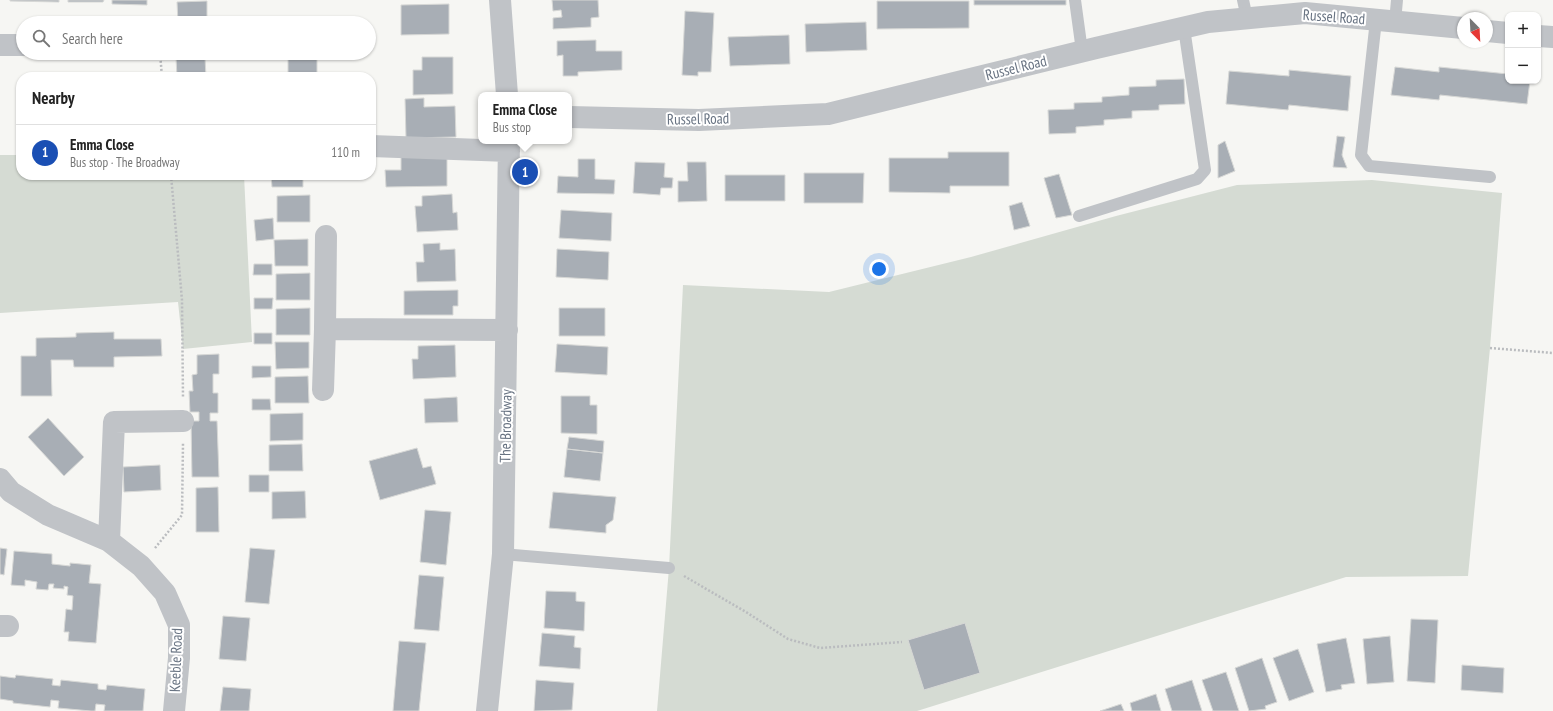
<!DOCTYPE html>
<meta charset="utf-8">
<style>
:root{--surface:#fff;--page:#f6f6f6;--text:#222;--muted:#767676;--line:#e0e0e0;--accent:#d93025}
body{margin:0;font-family:"PT Sans Narrow",sans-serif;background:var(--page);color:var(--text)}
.controls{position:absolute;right:12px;top:12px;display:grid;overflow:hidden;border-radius:8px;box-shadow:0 1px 3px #0004}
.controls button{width:36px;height:36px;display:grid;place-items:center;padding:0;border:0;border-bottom:1px solid var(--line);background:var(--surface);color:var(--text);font:20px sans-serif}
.compass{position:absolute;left:1457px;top:12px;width:36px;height:36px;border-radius:50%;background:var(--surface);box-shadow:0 1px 3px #0004;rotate:156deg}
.you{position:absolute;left:879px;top:269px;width:14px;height:14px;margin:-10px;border:3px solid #fff;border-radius:50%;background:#1a73e8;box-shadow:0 0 0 6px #1a73e833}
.badge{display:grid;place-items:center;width:26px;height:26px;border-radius:50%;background:var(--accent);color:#fff;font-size:13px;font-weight:700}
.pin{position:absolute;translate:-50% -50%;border:2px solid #fff;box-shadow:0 1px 4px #0006}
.popup{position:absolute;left:478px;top:92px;width:94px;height:52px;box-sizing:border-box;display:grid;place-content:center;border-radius:8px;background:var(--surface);filter:drop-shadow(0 1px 3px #0005);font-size:13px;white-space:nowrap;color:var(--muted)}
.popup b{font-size:15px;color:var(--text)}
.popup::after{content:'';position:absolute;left:50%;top:100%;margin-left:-8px;border:8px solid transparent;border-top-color:var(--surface)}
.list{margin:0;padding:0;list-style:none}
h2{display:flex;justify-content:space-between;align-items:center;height:52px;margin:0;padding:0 16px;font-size:17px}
h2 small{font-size:13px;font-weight:400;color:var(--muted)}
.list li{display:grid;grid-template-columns:26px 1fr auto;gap:12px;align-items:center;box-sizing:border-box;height:56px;padding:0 16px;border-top:1px solid var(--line)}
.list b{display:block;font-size:15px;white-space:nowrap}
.list p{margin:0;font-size:13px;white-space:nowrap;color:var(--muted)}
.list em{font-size:13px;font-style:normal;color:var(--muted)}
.icon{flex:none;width:22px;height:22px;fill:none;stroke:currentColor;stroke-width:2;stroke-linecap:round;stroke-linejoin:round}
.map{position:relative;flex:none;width:1553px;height:711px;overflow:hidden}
.search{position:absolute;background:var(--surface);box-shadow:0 1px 3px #0004;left:16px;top:16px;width:360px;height:44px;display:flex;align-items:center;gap:10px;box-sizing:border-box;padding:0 14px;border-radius:22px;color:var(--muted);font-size:15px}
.panel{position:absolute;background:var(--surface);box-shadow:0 1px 3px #0004;left:16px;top:72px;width:360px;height:108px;border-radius:16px}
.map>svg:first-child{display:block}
.green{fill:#d5dbd3}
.building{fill:#a8aeb5;stroke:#d7d8d6}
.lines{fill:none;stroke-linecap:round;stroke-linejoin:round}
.path{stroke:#babcbf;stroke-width:2.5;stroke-dasharray:2 2;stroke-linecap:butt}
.service{stroke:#c0c3c7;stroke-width:12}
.minor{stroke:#c0c3c7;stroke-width:22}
.labels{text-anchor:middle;stroke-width:4;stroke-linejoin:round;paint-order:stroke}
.street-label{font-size:15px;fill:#687382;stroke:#fff}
</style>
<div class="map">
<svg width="1553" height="711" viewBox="0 0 1553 711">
<rect width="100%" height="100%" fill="#f6f6f3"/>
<path class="green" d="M0,155H21V175H244L252,342L183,349L178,302L0,313Z
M1372,180L1502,193L1490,348L1468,576L1346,577L917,711H657L669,568L683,285L829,292L971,257L1116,216L1237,185Z"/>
<path class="building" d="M10,0H59V2L10,1Z
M68,0H104L103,2H68Z
M112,0H147V5L112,4Z
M552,0H598L599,17L591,18V27L553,29V18L562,17L561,10L553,11Z
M974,0H1066V5H974Z
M207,1V23H178L177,2Z
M877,1H969V28L877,29Z
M449,4V34L401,35V5Z
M685,11L714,13L711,72H698V76L682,75Z
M866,22L867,50L806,52L805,24Z
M789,35L790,64L730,66L728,37Z
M596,40V51H622V70L578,72V76H563V55L557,56V41Z
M422,57H453V94L413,95V70H422Z
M176,58H205L206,77H177Z
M288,58H317V77H288Z
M1395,67L1439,72V67L1508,74V81H1530L1527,104L1440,95L1439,100L1391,95Z
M1289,70L1351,76L1348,111L1289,105L1288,110L1226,104L1229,71L1289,76Z
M1184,79L1185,104L1159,105V110L1132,111V118L1104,120V125L1076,127V133L1049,134L1048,110L1074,109V103L1102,102V97L1129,95V87L1156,86V80Z
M17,87H21V122H17Z
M424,98V107L455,106L456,137L406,138L405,99Z
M1337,136L1345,137L1342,155L1347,168L1333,167Z
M1225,141L1235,171L1218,178V145Z
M948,152H1009V186H950V193L889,192V158H948Z
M447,156V186L386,187L385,170H401V157Z
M578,159H595V179L615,180L614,194L557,193L558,176L578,177Z
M635,162L665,163L664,177L673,178L672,188H661L660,195L633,193Z
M687,162H706L707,201L678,202V181H688Z
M804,173H864L863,203H804Z
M1059,174L1072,215L1056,218L1044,178Z
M271,175H303V187H272Z
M725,175H785V201H725Z
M452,194L453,213L457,212L458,230L417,232L415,206H422V196Z
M310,195V222H277V196Z
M1022,202L1030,226L1014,230L1009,206Z
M561,210L612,213L611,241L559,238Z
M273,218L274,239L256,241L254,220Z
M308,239V266H275L274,240Z
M440,243V250L455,249L456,281L417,282L416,262H424L423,244Z
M557,249L609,252L608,280L556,277Z
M254,264H272V275H253Z
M310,273V300H276V274Z
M458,290V306H453V315H404V291Z
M254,298H273L272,309H254Z
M310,308V335H276V309Z
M559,308H605V336H559Z
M114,332V339H161L162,356L114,357V367H74L73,360H51L52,396H21V356H36V338L76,337V333Z
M254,333H272V344H254Z
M275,342H309V368L276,369Z
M557,344L608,347L607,375L555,372Z
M455,345L456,377L413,379L412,359H418V346Z
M219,354V374H213V393H218V413H210V421H217L219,477H192L191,421H199V412H190L189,391H193L192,375L197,374V355Z
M252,366H271V377L252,378Z
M308,376L309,403H275V377Z
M561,396H590V405H597V434L561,433Z
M457,397L458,422L425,423L424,399Z
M252,399H270L271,410H252Z
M303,413V440L270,441V414Z
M48,418L84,457L64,476L28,437Z
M569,437L604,441L603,453L567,449Z
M302,444L303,471H269V445Z
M417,448L423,468L431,466L436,484L380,500L369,461Z
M567,449L603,453L600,481L564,477Z
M160,465L161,490L124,492L123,467Z
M249,475H269V492H249Z
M218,487L219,532H196V488Z
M305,491L306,518L272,519V492Z
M553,492L616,497L613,520L606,525V533L549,528Z
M425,510L451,512L446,565L420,562Z
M0,548L7,549L4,575L0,574Z
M250,548L275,550L269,604L245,602Z
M14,551L52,554V564L70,566V563L91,565L89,583L101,584L96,643L68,641L69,632H64L66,609L72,610L73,596L67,595L68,587L64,586V589L53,588L54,584H49L48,590L36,589L37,582L25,580V586L11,585Z
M419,575L444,577L439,631L414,629Z
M546,591L576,592V601L585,602L584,631L544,628Z
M223,616L250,618L246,661L219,659Z
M1411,619L1438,620L1435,683L1407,681Z
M965,623L980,673L924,690L908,640Z
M542,633L575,636L574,647L581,648L580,669L539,666Z
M1390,636L1394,682L1367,684L1363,639Z
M1346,638L1355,683L1341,685L1342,689L1326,692L1317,644Z
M399,641L426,643L419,711H393Z
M1298,649L1314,692L1289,701L1273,658Z
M1262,658L1277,702L1265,706L1266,709L1249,711L1235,668Z
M1462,665L1504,668L1503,693L1461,690Z
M1226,672L1239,711H1213L1202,680Z
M16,675L53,679L52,685L60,686L61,680L98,684V689L106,690L107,685L145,689L143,711H104L105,705L96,704L95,711H91L58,708L59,701L51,700L50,707L13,703V701L0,699V676L15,678Z
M536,680L574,683L572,710L534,711Z
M1192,680L1202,711H1172L1165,689Z
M223,687L251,689L249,711H220Z
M1156,694L1161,711H1132L1130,703Z
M1121,704L1124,711H1100Z"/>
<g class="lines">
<path class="path" d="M160,53L162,77
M171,175L182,300L183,398
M1490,348L1553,353
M155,548L182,515L183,443
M684,576L746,612L788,639L820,648L902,642"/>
<path class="service" d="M1075,0L1082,51
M1243,0L1247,18
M1376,20L1361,155L1369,166L1490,177
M1395,22L1397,0
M1079,216L1197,179L1205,170L1184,28
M503,554L669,568"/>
<path class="minor" d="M500,0L507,95
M1487,31L1508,33
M1538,36L1553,37
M0,45H23
M569,117L699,120L828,114L1096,48L1208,22L1305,13L1463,28
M371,146L509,151
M325,329L326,236
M323,390L325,329L507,330
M0,479L11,492L48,515L109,541L141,566L165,593L179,625V658L174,711
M109,541L114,422L183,421
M0,626H8
M487,711L503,554L509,141"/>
</g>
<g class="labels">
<g class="street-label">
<text transform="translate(1334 17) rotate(4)" y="5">Russel Road</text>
<text transform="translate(1016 68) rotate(-14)" y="5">Russel Road</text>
<text transform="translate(698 119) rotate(-1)" y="5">Russel Road</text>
<text transform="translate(506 426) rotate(-89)" y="5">The Broadway</text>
<text transform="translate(176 660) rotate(-88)" y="5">Keeble Road</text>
</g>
</g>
</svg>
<div class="controls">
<button>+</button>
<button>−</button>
</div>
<svg class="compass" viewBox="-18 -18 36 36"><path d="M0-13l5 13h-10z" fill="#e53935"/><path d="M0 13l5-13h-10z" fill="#767676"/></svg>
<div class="you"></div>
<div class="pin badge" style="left:525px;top:172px;background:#1a4fb4">1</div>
<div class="popup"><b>Emma Close</b>Bus stop</div>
<div class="search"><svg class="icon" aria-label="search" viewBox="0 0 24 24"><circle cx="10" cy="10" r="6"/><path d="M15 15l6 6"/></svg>Search here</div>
<section class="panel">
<h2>Nearby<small></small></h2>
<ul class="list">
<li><span class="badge" style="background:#1a4fb4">1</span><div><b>Emma Close</b><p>Bus stop · The Broadway</p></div><em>110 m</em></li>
</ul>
</section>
</div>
